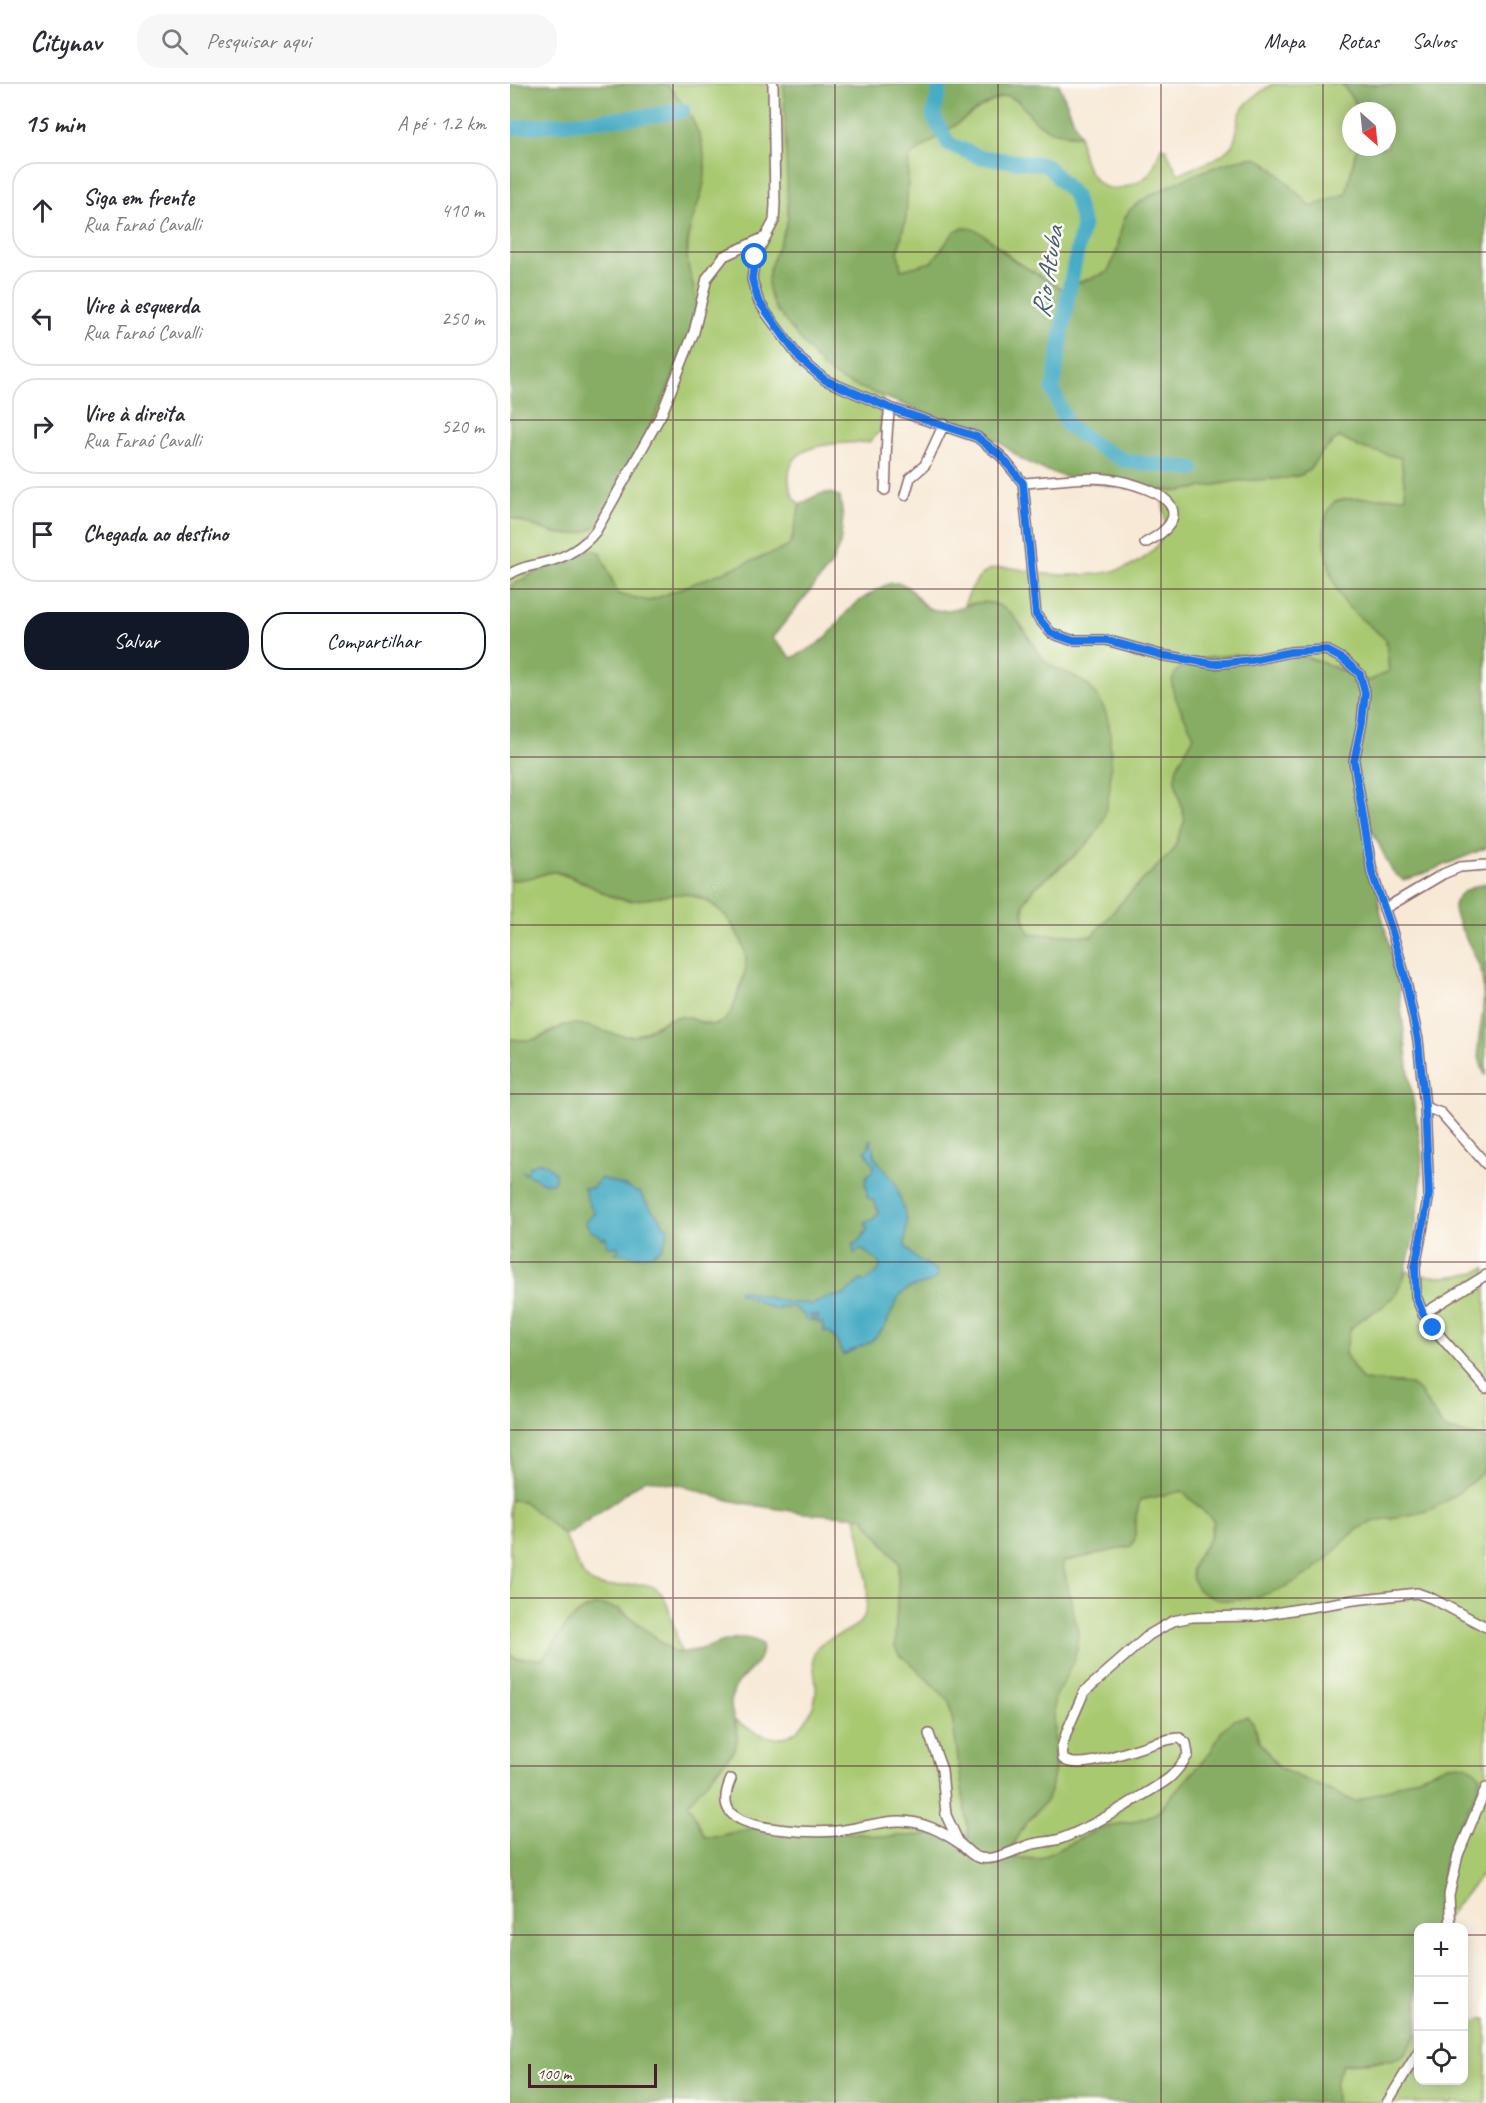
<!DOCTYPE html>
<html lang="pt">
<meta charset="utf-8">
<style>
:root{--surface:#fff;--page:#f7f7f7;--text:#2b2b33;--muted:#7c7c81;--line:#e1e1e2;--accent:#111827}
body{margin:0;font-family:Caveat,sans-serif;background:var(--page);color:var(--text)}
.controls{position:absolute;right:18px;bottom:18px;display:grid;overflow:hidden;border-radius:12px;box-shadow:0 3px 15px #0003}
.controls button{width:54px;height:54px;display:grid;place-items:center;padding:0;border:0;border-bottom:2px solid var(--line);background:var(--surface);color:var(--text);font:30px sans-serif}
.compass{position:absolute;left:832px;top:18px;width:54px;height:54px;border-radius:50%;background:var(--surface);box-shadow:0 3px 15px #0003;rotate:153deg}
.scale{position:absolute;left:18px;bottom:15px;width:129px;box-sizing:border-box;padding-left:6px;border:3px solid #4a1f2b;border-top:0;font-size:16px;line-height:21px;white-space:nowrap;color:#4a1f2b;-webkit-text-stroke:4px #fdfcf7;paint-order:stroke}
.stop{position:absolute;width:18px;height:18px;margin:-14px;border:4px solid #1a73e8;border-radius:50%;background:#fff}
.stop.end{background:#1a73e8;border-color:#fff;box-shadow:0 2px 6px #0008}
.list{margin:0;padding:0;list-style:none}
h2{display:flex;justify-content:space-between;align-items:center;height:78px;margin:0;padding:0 24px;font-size:26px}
h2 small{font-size:20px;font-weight:400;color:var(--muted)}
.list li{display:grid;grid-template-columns:39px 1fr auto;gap:18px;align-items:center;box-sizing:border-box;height:96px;margin:0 12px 12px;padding:0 12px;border:2px solid var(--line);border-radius:24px}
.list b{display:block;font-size:22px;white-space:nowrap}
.list p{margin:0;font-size:20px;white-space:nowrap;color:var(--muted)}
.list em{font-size:20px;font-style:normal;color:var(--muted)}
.actions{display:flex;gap:12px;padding:18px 24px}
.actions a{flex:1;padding:14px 0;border:2px solid var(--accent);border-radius:24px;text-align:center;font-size:21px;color:var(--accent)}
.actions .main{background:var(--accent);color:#fff}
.icon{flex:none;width:33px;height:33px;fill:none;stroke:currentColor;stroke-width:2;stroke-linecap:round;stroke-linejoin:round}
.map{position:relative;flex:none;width:976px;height:2019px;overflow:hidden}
header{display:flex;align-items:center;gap:36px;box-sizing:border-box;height:84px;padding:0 30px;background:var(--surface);border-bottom:2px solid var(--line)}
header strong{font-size:28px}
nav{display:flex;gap:33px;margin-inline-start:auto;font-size:21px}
.search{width:420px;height:54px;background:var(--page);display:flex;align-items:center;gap:15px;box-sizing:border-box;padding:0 21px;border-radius:24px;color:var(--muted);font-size:22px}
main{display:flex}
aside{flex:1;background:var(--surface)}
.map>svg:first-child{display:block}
.green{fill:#a9c971;stroke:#7a744e;stroke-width:1.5}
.forest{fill:#86ad63;stroke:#686647;stroke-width:1.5}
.water{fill:#46acc5;stroke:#486678;stroke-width:1.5}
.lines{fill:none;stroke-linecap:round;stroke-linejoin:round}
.river{stroke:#46acc5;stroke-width:15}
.street-casing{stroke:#876667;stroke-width:12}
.street{stroke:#fff;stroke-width:9}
.route{stroke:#1a73e8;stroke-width:8}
.grid{fill:none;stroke:#4a1f2b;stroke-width:1.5;stroke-opacity:0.55}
.labels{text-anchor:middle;stroke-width:5;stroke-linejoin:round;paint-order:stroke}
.water-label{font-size:27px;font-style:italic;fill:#485e70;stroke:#fdfcf7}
</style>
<header>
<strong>Citynav</strong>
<div class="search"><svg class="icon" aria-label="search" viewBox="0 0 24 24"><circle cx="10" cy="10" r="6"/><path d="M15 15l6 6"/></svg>Pesquisar aqui</div>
<nav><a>Mapa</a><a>Rotas</a><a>Salvos</a></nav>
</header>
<main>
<aside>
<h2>15 min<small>A pé · 1.2 km</small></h2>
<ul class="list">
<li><svg class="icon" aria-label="ahead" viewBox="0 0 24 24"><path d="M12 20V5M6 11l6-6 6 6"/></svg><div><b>Siga em frente</b><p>Rua Faraó Cavalli</p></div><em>410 m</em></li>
<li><svg class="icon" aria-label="left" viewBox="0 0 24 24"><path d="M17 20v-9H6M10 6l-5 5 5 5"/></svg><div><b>Vire à esquerda</b><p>Rua Faraó Cavalli</p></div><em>250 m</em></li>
<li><svg class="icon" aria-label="right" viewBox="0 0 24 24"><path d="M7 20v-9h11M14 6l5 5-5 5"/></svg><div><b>Vire à direita</b><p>Rua Faraó Cavalli</p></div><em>520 m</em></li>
<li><svg class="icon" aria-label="arrive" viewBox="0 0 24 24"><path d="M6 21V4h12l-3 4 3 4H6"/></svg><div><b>Chegada ao destino</b></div></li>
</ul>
<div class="actions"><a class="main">Salvar</a><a>Compartilhar</a></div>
</aside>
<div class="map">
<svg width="976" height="2019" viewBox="0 0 976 2019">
<rect width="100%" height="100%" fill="#fdfcf7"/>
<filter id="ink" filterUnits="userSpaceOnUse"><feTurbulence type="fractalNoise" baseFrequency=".0167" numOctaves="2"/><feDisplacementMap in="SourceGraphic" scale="12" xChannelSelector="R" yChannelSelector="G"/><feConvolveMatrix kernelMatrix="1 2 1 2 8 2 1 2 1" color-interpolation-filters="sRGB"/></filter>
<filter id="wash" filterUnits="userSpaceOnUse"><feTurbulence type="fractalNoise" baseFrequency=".008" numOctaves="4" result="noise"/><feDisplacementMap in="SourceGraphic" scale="24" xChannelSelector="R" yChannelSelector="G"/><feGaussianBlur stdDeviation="1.35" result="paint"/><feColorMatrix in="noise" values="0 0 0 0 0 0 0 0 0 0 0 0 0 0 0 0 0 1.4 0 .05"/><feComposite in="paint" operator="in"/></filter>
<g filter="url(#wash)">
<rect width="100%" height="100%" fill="#f7e9d6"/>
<path class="green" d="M156,0H274L279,120L278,135L273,154L259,185L265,224L297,263L331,296L373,312L370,347L359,358C335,360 281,355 279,391C278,403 281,412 290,421L282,455L278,463L139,517L108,510L90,468L80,466L22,490L0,503V433L44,449L59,451L177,176L179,150L164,8Z
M762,0H832L851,27H841V63H847L836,110L801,123L758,80L747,75L736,74L714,80L656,103L611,145L607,166L598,188L552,205L502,175L492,165L432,166L423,178L391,187L388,168L396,133L399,73L473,22L491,13L499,12L509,18L526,38L558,51L570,52C571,77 584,113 615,103C625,100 633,97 640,89C645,82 648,72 651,63L656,65L668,90C685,83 711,76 722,61C728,52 726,43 729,33C733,18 750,9 762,0Z
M829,353L849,363L891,374L896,413L835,415L815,444L820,489L845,529L876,556L879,588L859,597L817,580L790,572L720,571L691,575L662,603L684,652L667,683L665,696L675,736L663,767L618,811L582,852L519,850L514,833V819L526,803L560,776L579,758L587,747L598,716L599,640L567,593L545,585L535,578L512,542L488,521L465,519L454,521C459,509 465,494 477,487C495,478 518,489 536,490C577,493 643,493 655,443C657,432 652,418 650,407H671L728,397L777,394L791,391L799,386L811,369Z
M43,787L77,800L105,814L120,817L168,809L181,811L200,819L217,833L231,856L236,869V884L221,930L213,938L202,941L171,932L158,935L126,952L112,953L54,941L28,954L15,957L0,955V796L27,792Z
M976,1184V1355L934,1345L910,1308L899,1300L852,1296L835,1270L840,1245L851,1235L872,1223L893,1196L896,1187C923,1195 950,1195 976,1184Z
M976,1385V1785L933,1838L934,1779L951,1737L964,1714L939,1681L846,1718L769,1684L749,1657L743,1639L713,1645L700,1669L647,1729L626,1737L602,1741L529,1775L495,1774L516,1739L525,1731L545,1684L544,1616L567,1565L568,1548L552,1478L621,1462L625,1454V1436L630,1416L672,1407L704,1437L699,1456L685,1476L681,1487L729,1516C759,1510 788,1499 812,1479C827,1467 839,1448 857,1440C875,1432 897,1433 916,1427C938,1419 959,1401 976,1385Z
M0,1416C4,1416 10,1416 14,1417C20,1421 52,1448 55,1454C63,1466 66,1484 76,1494C97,1515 131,1488 150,1508C159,1516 166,1554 171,1568L165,1569L109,1524L56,1541L41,1566L32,1575L7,1574L0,1571Z
M346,1432L353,1433L389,1479L385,1563L390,1572L402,1580L440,1618L459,1753L437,1750L374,1753L324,1747H229L204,1753H195L178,1719L223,1667C229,1656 229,1649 224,1636C250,1651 275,1667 296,1636C302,1627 306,1617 306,1606C307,1594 301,1581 304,1569C307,1559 320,1555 329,1551C337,1547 346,1543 352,1536C366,1516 349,1456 346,1432Z
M954,1935L961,1938L976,1935V2019H826L825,1999L832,1980C846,1979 883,1979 892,1971C899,1965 904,1955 908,1948V1996H954Z"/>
<path class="forest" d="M0,0H156C182,25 202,67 193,103C188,124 177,144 177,166C176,196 194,211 184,246L103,426C72,467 39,447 0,433Z
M274,0H549L570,52L541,47L526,38L509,18L499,12L491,13L473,22L399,73L396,133L388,168L391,186L422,178L444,148C465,133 488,165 503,176C519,186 536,195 552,205L598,188C601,181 605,173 607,166C611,153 610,138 619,127C633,110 726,70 746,74C760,78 789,111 801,123L836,110L847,63H877V27H851L832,0H976V764L908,792L893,796L882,787L857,736L870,825L878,854L889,907L900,998L910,1057L912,1075L910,1112L904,1153L893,1196L886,1210L872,1223L851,1235L840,1245L835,1270L852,1296L899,1300L910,1308L934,1345L976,1355V1385C959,1401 938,1419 916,1427C897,1433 876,1432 858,1440C840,1447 827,1466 812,1479C787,1501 732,1527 698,1512C688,1508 681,1498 682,1487C683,1474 694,1466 699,1455C702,1450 703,1443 704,1437L672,1407L630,1416L625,1436V1454L621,1462L552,1478L568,1548L567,1565L563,1578L544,1616L545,1684L541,1705L536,1717L516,1739L496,1773L529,1775L589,1745L626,1737L647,1729L700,1669L713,1645L724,1636L737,1633L743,1639L749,1657L769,1684L845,1718L939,1681C953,1679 961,1681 970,1692L969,1704L951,1737L934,1779L932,1821L934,1843L908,1844V1948L893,1971L882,1977L873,1976L832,1980L825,1999L826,2019H0V1571L7,1574L32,1575C44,1562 50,1546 63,1534C90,1509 109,1525 132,1543C143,1552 154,1560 165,1569C175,1568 184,1567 194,1564C214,1558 233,1547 252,1560C253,1586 227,1589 222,1612C217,1633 235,1645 223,1668L178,1719L195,1753H204L244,1744L324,1747L374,1753L437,1750L459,1753L440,1618L402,1580L390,1572L385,1563L389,1479L353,1433L294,1429L249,1422L213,1415L175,1402L136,1395L61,1448L54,1451L13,1417L0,1416V955C9,956 18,957 27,955C40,950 51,940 65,940C85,941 102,954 123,952C140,950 152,935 168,933C181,931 192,942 203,941C211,940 218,935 221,928C227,918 235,892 236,880C237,857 219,832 201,819C171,799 146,819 116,816C90,813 71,791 45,788C39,787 33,791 27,792C18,795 9,796 0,796V503L22,490L80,466L90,468L108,510L139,517L278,463L282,455L290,421C304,412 315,404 330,413L333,434L330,460L321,481L262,554L282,574C292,569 304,563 313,556C322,549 329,537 337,528C345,519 355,513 365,507C371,503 379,498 386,499C403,499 407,521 421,525C442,532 466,511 488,521C512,532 517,559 534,576C542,585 555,587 565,593C587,603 600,630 600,653C601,682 603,720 588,746C573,772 521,798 514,819C511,830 516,840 519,850L582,852L618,811L663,767L675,736L665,696L667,683L684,652C679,641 662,612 662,601C661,568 727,571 749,571C762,571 777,569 790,572C814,577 836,590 859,597L879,587L876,556C863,543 846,533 835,519C821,502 809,450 817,430C818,426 822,421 824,418L835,415L896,413L891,374L849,363L829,353L811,369L799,386L791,391L777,394L728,397L671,407L614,404L559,394L534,386L513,376L489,358L331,296L313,284L265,224C247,188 269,170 278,135Z
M976,799V992C962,966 971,951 973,924C974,914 973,901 972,891C968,871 943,837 944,822C946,808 964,802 976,799Z"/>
<path class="water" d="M361,1055L365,1074L385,1098L397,1136L395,1162L404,1173L428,1187L427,1194L419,1199L399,1204L389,1212L375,1242L367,1252L360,1258L333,1271L326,1256L318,1247L314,1248L313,1239H308L307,1232L300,1231L305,1237H303L295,1235L294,1231L283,1223H269L267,1226L229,1209L228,1207L231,1206L279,1219H296L303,1221L314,1214L334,1211L351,1196L354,1198L369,1187L370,1180C364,1174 359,1169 351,1165L344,1170L343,1160L347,1159L358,1145L355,1140L356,1138L362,1136L369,1129L364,1117L357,1113V1104L355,1100L357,1091L362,1088L364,1081L355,1067L360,1061L358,1058Z
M30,1078L36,1080L45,1088V1096L42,1099H34L12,1088H17L20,1082Z
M91,1094L120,1104L127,1109L129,1107L140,1124L151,1135L154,1142L158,1143C156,1178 131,1173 105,1169L109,1166L107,1162L102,1164L96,1160L97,1155L95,1153L92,1155L88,1150L81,1147L75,1138L84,1129L77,1115L74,1104H82Z"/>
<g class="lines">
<path class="river" d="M431,0L423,32L439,60L470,73L536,81L565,112L573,141L559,205L543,306L557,341L585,361L615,377L683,385
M0,44L140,32L173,26"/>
</g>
</g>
<g filter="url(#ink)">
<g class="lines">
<defs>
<path id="street" d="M263,0L265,120L264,137L245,173L242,195L248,216L257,230L290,275L315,296L380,324L467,353L491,372L513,399L526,531L541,549L561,556H596L651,571L704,580L742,576L780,568L816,566L833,575L850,590L855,609L852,638L844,677L862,789L881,844L895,893L908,956L915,1023L919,1110L905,1183L906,1212L913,1230L923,1244L976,1304
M513,399C538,398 573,392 597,395C615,397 663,408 663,430C663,443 645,454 635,459
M375,406C377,378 375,351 380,324
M395,411L400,394L415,381L434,340
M0,490C12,482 23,482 37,478C56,473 74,462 86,447L152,329L184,248L197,194L214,172L255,153
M874,825L933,790L950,783L976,781
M915,1023L931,1029L976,1080
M913,1230L976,1191
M419,1650L432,1686L436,1731L448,1757
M221,1695C216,1706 212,1719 221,1729C238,1747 303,1749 327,1747C348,1745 369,1737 390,1737C412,1737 431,1747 449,1759C455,1763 460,1771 467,1773C481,1779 505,1766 519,1761C529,1758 540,1758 550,1755C573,1747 594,1734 615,1722C629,1713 644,1705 658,1695C666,1689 672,1680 678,1671L676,1659L670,1654C643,1654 574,1691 553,1675L552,1663L557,1647L574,1608L639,1551L663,1537L682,1533L745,1532L844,1516L907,1509L921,1514L976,1543
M941,1844L939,1811L948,1771L976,1704
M877,2019L908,1968"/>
</defs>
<use href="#street" class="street-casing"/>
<use href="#street" class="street"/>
</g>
</g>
<g class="lines" filter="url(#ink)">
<path class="route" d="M245,173L242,195L248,216L290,275L315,296L380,324L467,353L491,372L513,399L526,531L541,549L561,556H596L651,571L704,580L742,576L780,568L816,566L833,575L850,590L855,609L852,638L844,677L862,789L881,844L895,893L908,956L915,1023L919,1110L905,1183L906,1212L913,1230L923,1244"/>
</g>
<path class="grid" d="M163,0V2019M325,0V2019M488,0V2019M651,0V2019M813,0V2019M0,168H976M0,336H976M0,505H976M0,673H976M0,841H976M0,1010H976M0,1178H976M0,1346H976M0,1514H976M0,1682H976M0,1851H908M954,1851H976"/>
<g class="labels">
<g class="water-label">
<text transform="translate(537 188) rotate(-81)" y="9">Rio Atuba</text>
</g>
</g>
</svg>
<div class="controls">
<button>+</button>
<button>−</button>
<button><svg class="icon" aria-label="locate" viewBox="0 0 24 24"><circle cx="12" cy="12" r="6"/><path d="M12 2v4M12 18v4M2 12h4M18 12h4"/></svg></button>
</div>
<svg class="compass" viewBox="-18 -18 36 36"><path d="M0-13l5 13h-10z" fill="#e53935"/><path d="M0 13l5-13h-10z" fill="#7c7c81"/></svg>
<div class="scale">100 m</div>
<div class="stop" style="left:245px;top:173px"></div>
<div class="stop end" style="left:923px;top:1244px"></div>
</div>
</main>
